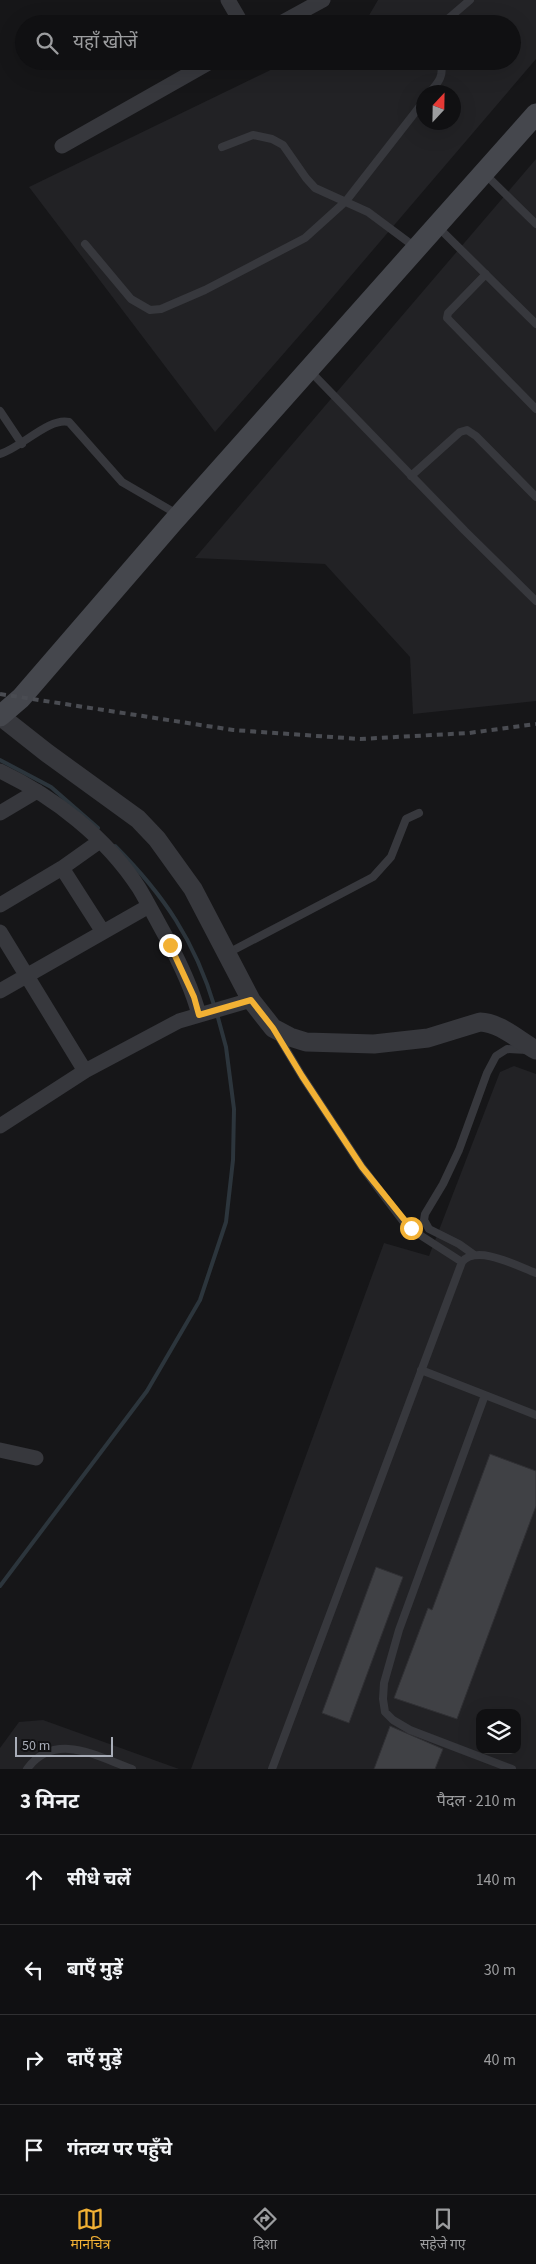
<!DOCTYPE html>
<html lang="hi">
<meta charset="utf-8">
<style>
:root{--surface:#101012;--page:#19191b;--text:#f1f3f6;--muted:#9c9d9f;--line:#303032;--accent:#f2b134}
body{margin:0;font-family:"Source Sans 3","Noto Sans Devanagari",sans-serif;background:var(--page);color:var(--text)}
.controls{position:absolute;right:15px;bottom:15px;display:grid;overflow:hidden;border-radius:10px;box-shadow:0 5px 20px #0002}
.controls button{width:45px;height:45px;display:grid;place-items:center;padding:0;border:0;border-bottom:1px solid var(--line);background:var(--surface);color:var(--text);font:25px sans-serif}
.compass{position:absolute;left:416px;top:85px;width:45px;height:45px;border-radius:50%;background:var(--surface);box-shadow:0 5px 20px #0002;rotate:22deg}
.scale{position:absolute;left:15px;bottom:12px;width:98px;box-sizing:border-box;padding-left:5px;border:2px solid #a8adb8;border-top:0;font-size:14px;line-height:18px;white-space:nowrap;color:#a8adb8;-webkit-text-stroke:4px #111113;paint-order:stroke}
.stop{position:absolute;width:15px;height:15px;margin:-11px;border:4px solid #f2b134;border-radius:50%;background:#fff}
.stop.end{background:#f2b134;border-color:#fff;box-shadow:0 1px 5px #0008}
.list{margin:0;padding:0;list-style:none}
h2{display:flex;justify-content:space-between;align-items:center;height:65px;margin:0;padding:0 20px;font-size:21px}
h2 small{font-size:16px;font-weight:400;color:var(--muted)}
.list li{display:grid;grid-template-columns:32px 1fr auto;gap:15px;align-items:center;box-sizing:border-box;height:90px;padding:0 20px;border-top:1px solid var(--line)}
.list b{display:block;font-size:19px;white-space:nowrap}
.list em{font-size:16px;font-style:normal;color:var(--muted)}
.icon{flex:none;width:28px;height:28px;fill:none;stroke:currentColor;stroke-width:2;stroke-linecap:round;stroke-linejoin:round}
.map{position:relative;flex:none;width:536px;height:1769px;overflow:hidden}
.search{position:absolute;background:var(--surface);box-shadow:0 5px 20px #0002;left:15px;right:15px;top:15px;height:55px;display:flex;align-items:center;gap:12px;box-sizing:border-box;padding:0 18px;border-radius:28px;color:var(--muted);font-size:19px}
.sheet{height:425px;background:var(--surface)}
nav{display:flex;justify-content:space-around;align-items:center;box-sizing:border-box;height:70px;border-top:1px solid var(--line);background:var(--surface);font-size:14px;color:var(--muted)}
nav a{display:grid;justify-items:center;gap:2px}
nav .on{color:var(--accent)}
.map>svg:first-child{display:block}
.built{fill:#222225;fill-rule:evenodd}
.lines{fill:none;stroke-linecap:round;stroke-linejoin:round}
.stream{stroke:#2c353c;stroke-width:4}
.building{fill:#404145;stroke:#303034}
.service{stroke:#37383d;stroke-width:8}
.minor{stroke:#37383d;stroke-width:15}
.tertiary{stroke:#37383d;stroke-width:19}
.secondary{stroke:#45474d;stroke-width:21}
.rail{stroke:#4a4c52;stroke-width:4;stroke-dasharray:6 5;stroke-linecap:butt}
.route{stroke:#f2b134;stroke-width:6}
</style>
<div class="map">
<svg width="536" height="1769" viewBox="0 0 536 1769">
<rect width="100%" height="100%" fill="#161618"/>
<path class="built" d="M378,0H536V59L320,312L215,432L29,187L289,61H512V24H364ZM424,92H454V122H424Z
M536,159V701L413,714L410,657L325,564L195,558Z
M514,1066L536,1074V1769H191L384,1243L429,1256L500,1072ZM480,1713H517V1750H480Z
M43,1720L179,1769H0V1748L19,1722Z"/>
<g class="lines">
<path class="stream" d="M0,760L51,787L98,828
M115,846C164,895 195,941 215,1008
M0,1586L147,1391L200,1300L226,1222L233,1160L234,1109L226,1047L217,1014"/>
</g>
<path class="building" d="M490,1454L536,1471V1506L457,1719L394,1698L428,1608L432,1610Z
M376,1567L403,1577L349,1723L322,1713Z
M390,1726L443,1749L435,1769H374Z"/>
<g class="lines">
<path class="service" d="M442,24L470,0
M430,92C438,83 446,74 439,61
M222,147L253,135L272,139L283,145L306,178L315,188L368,212L415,247
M485,174L536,224
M438,227L536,324
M85,244L131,299L150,310L161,309L205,290L305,238L346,201L424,101
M486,274L448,313L447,318L536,409
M310,371L465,531L536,601
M0,411L22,444
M0,454C21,448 49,417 69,422L122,482L177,514
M411,476L460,432L467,430L476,436L536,497
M228,953L373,877L391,857L406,819L419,813
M278,1036L302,1076L362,1167L403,1221L420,1235L462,1262
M473,1254L459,1244L429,1229L424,1220L425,1214L443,1184L459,1150L487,1073L496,1056L507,1049L527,1050
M421,1370L536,1415
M485,1395L399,1630L384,1683L383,1699L385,1712L393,1720L410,1730L512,1769
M27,1769C55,1731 96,1756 132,1769
M272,1769L462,1262C477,1244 517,1266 536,1273"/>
<path class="minor" d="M228,0L242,24
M279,24L323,0
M62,146L212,61
M0,771C54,797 106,837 139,888C148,903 156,919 165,935C179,961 192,987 199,1015
M0,813L37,791
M62,868L103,932
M0,905L62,868L100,841
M0,932L85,1071
M0,991L149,906
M0,1126L85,1071L179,1021L251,1000
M0,1450L36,1458"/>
<path class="tertiary" d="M0,716L47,753L138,819L157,839L193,889L251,1000L273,1028L290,1037L306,1042L374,1044L428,1038L480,1022C501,1023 518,1040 536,1050"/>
<path class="secondary" d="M0,716L21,698L173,522L536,114"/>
<path class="rail" d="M0,694L233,730L360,739L469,733L536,724"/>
</g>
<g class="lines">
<path class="route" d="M170,945L194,997L199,1015L251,1000L273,1028L302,1076L362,1167L411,1228"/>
</g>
</svg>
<div class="controls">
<button><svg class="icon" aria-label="layers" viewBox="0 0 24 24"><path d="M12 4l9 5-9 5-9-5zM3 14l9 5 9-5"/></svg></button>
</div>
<svg class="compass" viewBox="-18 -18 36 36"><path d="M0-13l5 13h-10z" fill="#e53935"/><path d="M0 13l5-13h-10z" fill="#9c9d9f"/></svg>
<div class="scale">50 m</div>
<div class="stop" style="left:411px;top:1228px"></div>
<div class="stop end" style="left:170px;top:945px"></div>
<div class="search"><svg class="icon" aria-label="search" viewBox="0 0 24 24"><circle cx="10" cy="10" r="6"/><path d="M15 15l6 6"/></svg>यहाँ खोजें</div>
</div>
<section class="sheet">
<h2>3 मिनट<small>पैदल · 210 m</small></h2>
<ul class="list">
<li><svg class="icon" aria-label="ahead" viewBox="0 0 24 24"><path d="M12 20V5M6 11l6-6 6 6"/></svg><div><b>सीधे चलें</b></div><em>140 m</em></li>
<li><svg class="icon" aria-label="left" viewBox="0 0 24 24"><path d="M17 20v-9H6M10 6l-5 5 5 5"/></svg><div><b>बाएँ मुड़ें</b></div><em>30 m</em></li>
<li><svg class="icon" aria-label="right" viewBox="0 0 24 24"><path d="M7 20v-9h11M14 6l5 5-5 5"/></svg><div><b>दाएँ मुड़ें</b></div><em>40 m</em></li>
<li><svg class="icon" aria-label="arrive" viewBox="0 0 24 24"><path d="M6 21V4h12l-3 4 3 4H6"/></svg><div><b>गंतव्य पर पहुँचे</b></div></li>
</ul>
</section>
<nav>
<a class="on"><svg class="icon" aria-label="map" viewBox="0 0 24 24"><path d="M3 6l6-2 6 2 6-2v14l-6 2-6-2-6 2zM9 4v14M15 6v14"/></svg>मानचित्र</a>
<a><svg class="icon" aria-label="directions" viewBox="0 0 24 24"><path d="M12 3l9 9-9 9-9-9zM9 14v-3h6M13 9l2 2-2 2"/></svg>दिशा</a>
<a><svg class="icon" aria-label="saved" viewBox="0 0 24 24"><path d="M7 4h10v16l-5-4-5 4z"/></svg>सहेजे गए</a>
</nav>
